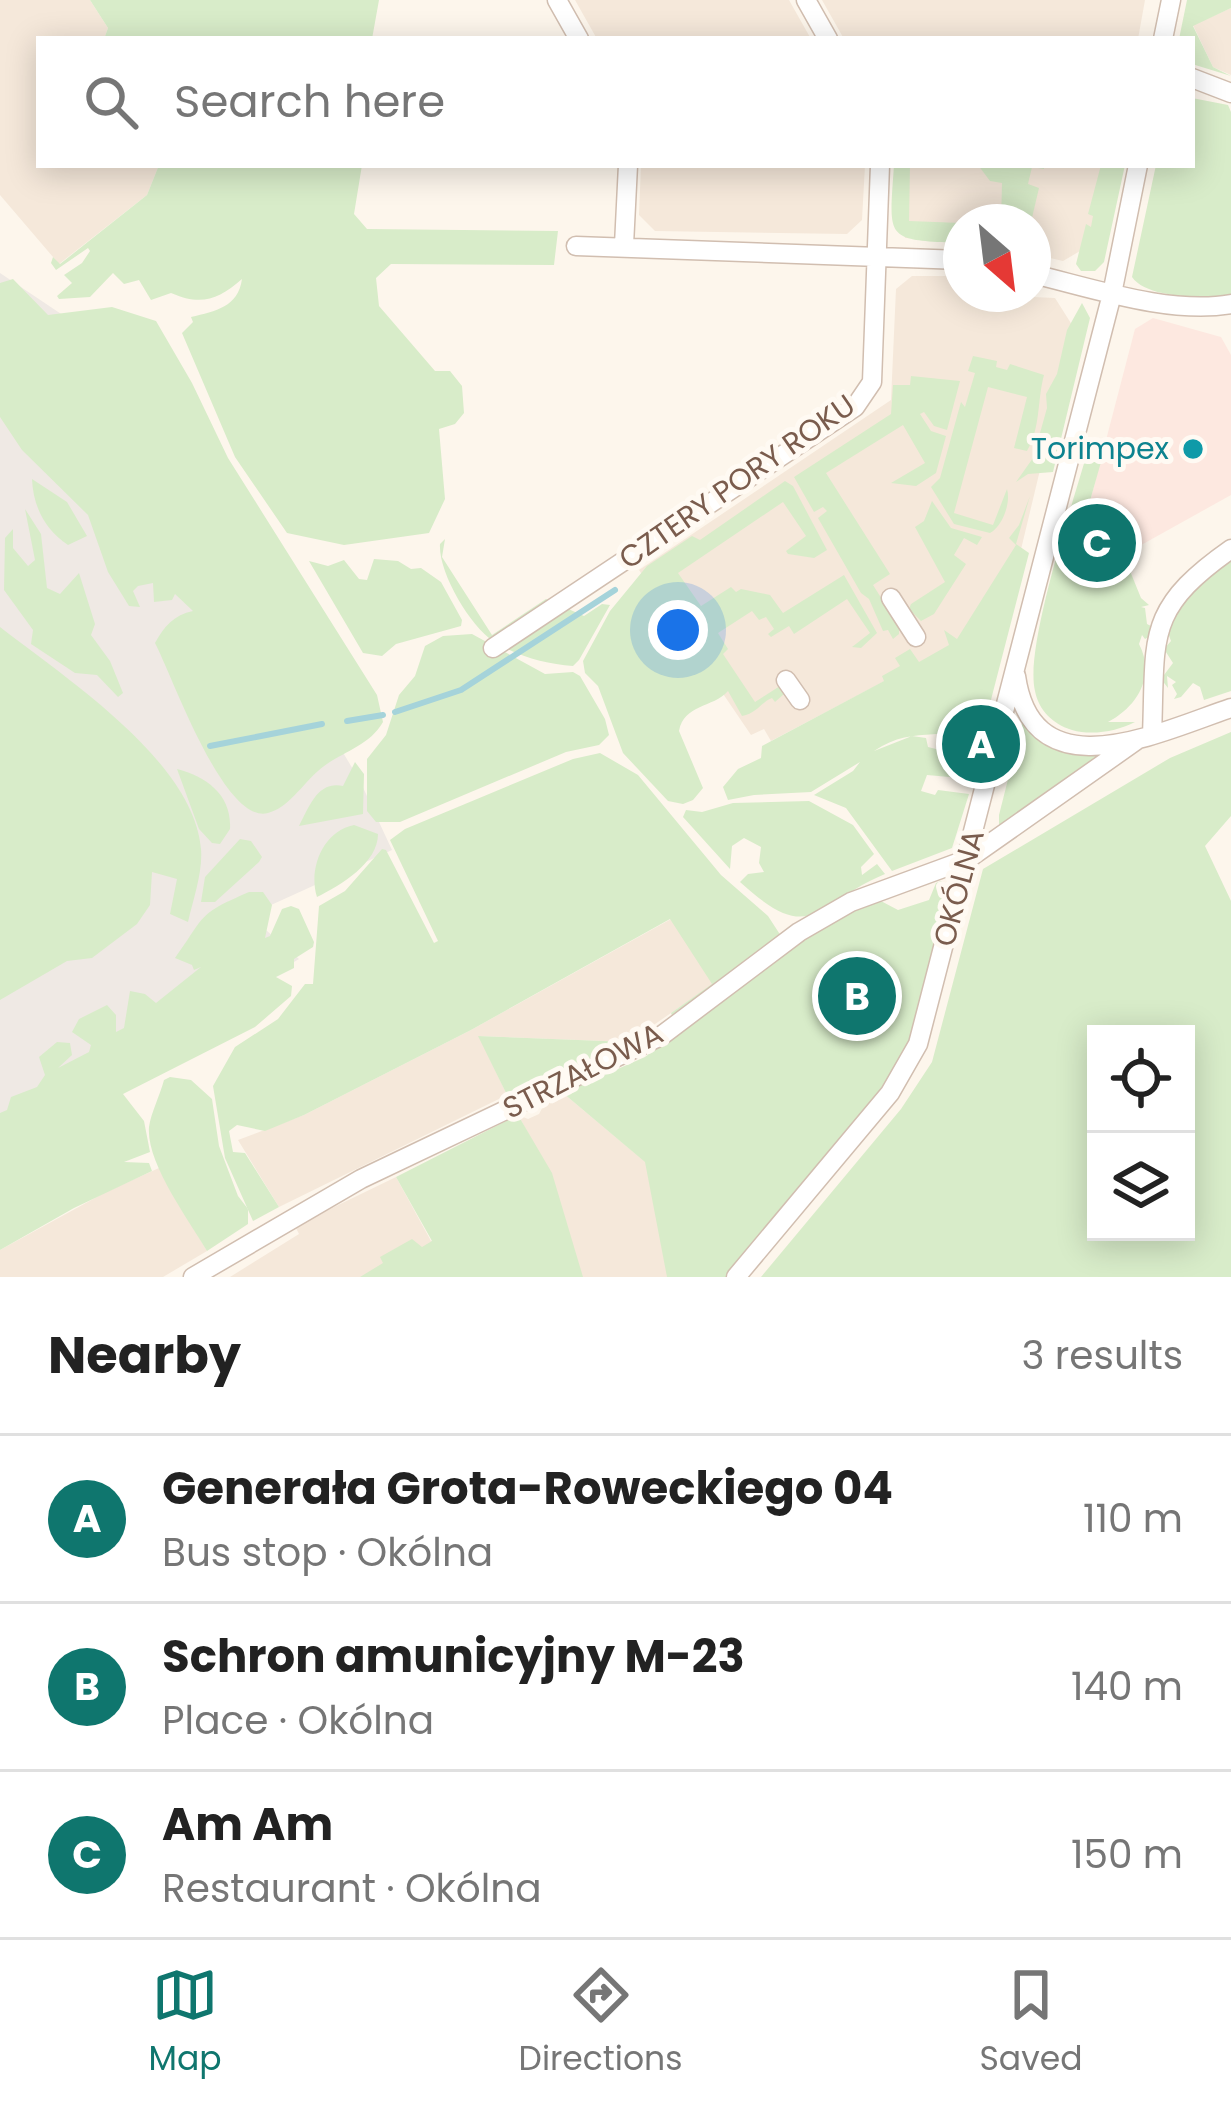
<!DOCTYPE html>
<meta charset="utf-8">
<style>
:root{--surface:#fff;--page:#f6f6f6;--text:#222;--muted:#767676;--line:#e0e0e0;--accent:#0f766e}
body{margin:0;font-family:Poppins,sans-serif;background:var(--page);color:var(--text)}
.controls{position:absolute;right:36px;bottom:36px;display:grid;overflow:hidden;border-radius:0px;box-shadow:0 6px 30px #0003}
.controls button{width:108px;height:108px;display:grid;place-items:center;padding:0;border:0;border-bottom:3px solid var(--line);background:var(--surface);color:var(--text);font:60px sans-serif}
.compass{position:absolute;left:943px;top:204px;width:108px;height:108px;border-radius:50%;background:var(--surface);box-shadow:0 6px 30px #0003;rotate:152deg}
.you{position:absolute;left:678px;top:630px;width:42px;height:42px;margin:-30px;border:9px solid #fff;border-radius:50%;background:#1a73e8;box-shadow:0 0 0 18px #1a73e833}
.badge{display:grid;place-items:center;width:78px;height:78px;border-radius:50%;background:var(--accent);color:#fff;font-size:39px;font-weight:700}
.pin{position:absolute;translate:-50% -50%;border:6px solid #fff;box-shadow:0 3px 12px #0006}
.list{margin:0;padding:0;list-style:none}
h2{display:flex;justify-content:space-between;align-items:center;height:156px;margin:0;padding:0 48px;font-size:51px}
h2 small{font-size:39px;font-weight:400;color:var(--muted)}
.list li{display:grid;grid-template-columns:78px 1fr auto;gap:36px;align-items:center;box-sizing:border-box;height:168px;padding:0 48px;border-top:3px solid var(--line)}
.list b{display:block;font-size:45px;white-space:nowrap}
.list p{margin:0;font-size:39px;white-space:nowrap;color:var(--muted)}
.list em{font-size:39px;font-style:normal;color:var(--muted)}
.icon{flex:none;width:66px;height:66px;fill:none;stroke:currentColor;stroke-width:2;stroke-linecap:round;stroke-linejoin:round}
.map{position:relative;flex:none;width:1231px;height:1277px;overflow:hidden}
.search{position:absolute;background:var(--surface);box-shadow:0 6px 30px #0003;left:36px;right:36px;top:36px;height:132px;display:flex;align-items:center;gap:30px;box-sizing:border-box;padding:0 42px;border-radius:0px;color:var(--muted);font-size:45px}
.sheet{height:660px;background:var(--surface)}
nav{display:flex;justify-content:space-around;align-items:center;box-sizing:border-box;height:168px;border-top:3px solid var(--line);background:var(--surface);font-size:33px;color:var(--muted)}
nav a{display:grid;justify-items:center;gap:6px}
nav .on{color:var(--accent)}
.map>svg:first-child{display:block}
.residential{fill:#f5e8da}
.commercial{fill:#fde8e0}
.industrial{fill:#efe9e4}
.green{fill:#d8ecc9;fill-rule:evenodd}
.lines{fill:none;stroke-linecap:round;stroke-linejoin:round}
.stream{stroke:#a5d3da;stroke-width:6}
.minor-casing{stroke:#d1beb0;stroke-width:21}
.minor{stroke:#fff;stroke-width:18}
.culture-dot{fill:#0f9aa8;stroke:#fffaf3;stroke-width:4.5}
.labels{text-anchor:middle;stroke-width:10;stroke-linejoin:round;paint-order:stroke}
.culture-label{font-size:30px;fill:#0d838f;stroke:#fffaf3;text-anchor:end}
.street-label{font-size:30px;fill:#7a5c4d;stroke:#fffaf3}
</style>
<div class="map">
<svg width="1231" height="1277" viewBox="0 0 1231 1277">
<rect width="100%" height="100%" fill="#fdf6ec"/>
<path class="residential" d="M0,0H90L108,28L104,39H39V165H159L147,195L59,264L0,195Z
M575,0H789L811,39H597Z
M822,0H1145L1138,39H844Z
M1231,8V75L1213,67L1193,25Z
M641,165H865L862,220L847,234L655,231L639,215Z
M894,165H1113L1099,240L1063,261L1033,254V222H961V240L905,238Z
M912,276H961V294L1055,298L1074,328L1012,587L974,634L771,741L764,729L751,735L639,570L891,400L896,289Z
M671,919L713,984L629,1042L479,1036L507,1095L279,1207L238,1140L304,1115L471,1030Z
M563,1093L655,1170L676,1277H230L299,1234L295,1226L396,1177L431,1241L551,1174L518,1115L528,1119L539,1114L545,1103Z
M159,1168L207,1251L163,1277H0V1250L106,1192Z"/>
<path class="commercial" d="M1153,318L1221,337L1231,355V495L1125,554L1081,536L1135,329Z"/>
<path class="industrial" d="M0,273L94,336L360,781L392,850L249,915L299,959L0,1139Z"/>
<path class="green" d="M90,0H379L372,39H104L108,28Z
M1187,0H1231V8L1193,26L1213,67L1231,76L1192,64V39H1179Z
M1192,98L1228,105L1231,112V296C1205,298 1147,299 1132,277L1156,165H1192Z
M159,165H362L354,214L367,229L558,231L554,265L391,264L376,278L379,306L435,371H450L462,386L464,413L455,424L439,429L445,499L429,533L344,545L287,533L235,457L182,333L193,322L191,317C216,311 238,307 242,279C218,300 201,306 171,293L151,300L139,280L124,284L113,273L90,297L59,299L57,296L72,283L64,275L82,263L90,251L88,248L56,270L51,263L53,257L60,264L147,195Z
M894,165H910L909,221L961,223V243C884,240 889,240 894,165Z
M978,165H1044V169L1032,167L1028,184L1039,188L1031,222H1001L1002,183L990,181Z
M1101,165H1125L1104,262L1095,271H1081L1076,264L1086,224L1091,227L1093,216L1088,214Z
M13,279L48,315L112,307L156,321L192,383L228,458L377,695L383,722C368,748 339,752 318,771C303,784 288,808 268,813C224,825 172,675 155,643C164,626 174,615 193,611L175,594L172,600L154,602L153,583L138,586L133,591L140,607L129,606L108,572L88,515L22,450L0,417V283Z
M1082,303L1090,318L1053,472L1028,474L1016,482L1033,458L1047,408L1046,394L1057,374L1067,330Z
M973,356L997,361L996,367L1007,370L1010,364L1044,375C1037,401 1041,427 1027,451L1014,448L1027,397L988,387L954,513L993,525L1007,489C1011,502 1003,526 990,533L954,524L931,487L940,478L961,402L965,407L975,373L968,371Z
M911,376L960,381L947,430L934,426L924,412L920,414L931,431L946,436L936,473L916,486L891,483L925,463L903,425L826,473L890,574L873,585L899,626V634L893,639L888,630L883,631L869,599L861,593L818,518L827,511L823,507L814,512L794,477L891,414L893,385H910Z
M1089,446L1106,447L1114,455H1103L1084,522L1099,527L1094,546L1101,543L1130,550L1132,555C1110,558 1085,546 1067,538L1061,553C1079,551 1114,557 1125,572L1130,571L1141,598L1149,605L1141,607L1145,608L1147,624L1153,627V635L1145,639L1142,635L1139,644C1156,676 1137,707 1108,722H1135C1118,731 1092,736 1072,730C1053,724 1039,711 1035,691C1024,646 1075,498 1089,446Z
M32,479L67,502L87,536L68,545C45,530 33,506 32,479Z
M785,481L793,486L827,550L814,558L788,554L786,551L806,536L783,502L678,573L701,606L731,587L736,592L741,589L770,595L783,613L844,575L877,633L861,648L852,647L870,633L847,599L794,634L789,626L771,637L768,634L774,629L766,617L759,620L752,611L718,633L728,649L723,654L755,702L780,686L784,694L775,702L772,698C761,702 758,713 742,716L728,691C713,708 684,704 679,731L703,788L693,800L683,804L668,801L623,753L598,686L585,673L583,661L610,611L647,566L692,536L700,540Z
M1030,496L1016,544L1029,553L986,719C952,746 916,722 874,751L912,736L926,738L928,747L940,750L946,740L957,741L985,730L972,779L927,775L921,791L935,795L938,790L969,794L952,848L892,871L846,808L814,795L853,771L860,762L811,792L754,795L728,800L723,787L738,769L761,758L762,746L884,681L882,676L900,666L895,658L910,649L919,662L949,645L944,630L957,639L1016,545L1009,538L1019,525Z
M932,501L951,528L982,537L977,545L964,538L954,555L966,564L934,614L921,621L909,609L911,604L945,582L915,527L924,521Z
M25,509L41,534L47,588L60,594L79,573L95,624L91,635L110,661L123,693L118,697L97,675L75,673L31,644L33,630L4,590L5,538L13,529V548L28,566L35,560Z
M445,539L442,557L492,635L546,599L584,616L602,604L610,605L579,660L573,666C545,664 517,656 493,641C470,626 438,572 440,544Z
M1231,554V691L1204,700L1200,687L1193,683L1181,697L1174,699L1177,694L1172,685L1176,682L1167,676L1168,688L1161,679L1173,663L1164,649L1171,641L1168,633L1170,609Z
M374,559L398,561L411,569L421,568L441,582L462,620L461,626L396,644L382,656L363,653L309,561L328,566L344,560L359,579L367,580Z
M0,627C64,677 194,761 201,849C203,872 193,900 188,922L170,914L177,879L152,872L150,905L137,924L92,958L67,961L0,1000Z
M472,634L545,674L573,672L580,676L605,719L609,735L599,745L566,752L400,822H376L367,811V759L386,735L399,695L415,676L425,646L443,636Z
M1023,720C1043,750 1072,754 1106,754L999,827V815Z
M1231,732V816L1205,846L1231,901V1277H761L901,1109L932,1062L983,869L1170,758ZM1096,1034H1186V1232H1096Z
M600,753L638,775L721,875L768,916L781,936L673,1018L671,1013L712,984L670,919L471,1030L304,1115L265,1131L237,1125L229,1131L233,1152L245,1153L279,1207L253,1221L225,1158L213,1086L235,1047L278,1019L305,984H313L319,906L345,891L382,849L386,850L434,943L438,941L390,840L405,829L573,759Z
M355,762L364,774L363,814L299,826C310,805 318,781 343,786Z
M177,769C207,777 232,795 230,829L220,844L212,843L199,829Z
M809,801L853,825L874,854L861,867L862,875L877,864L885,874C815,903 813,949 740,882L748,874L764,872L759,863L761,847L744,838L732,846L730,869L683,817L686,810L702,812L733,803Z
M354,825L378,834C378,863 341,885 317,897C308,869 323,831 354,825Z
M240,839L251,841L262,857L259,862L215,902H201L205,877Z
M941,881L950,892L906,1051L882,1089L729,1277H667L645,1162L563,1093L645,1057L825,922L879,900L898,910L929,900L936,883Z
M249,892H263L272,905L265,938L270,936L282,909L291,906L299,909L314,942L313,947L294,959V968L276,977L292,986L291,996L255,1027L123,1094L144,1121L150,1152L124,1162L149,1163L152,1171L74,1208L0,1250V1113L7,1110L11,1097L37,1087L45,1075L39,1057L57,1042L70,1043L72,1055L58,1068L89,1052L91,1045L72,1032L79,1019L107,1005L116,1015V1032L124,1028L130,991L145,994L156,1003L201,967L194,970L192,965L175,958C207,914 196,915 249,892Z
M478,1036L629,1042L507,1095Z
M170,1077L191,1080L212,1099L219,1146L238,1196L248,1209V1224L207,1251C189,1220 146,1163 149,1127C151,1113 160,1095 164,1080Z
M518,1115L552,1173L583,1277H360L383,1263L380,1257L412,1239L422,1247L432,1241L396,1177Z"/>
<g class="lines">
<path class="stream" d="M395,712L461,690L615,590
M347,721L383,715
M210,746L322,724"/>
<defs>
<path id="minor" d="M557,0L579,39
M806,0L828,39
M1163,39L1171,0
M1192,78L1231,93
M624,245L628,165
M576,246L961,260
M1033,274C1092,288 1171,315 1231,304
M891,598L916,637
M493,648L855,407L872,382L880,165
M1016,676C1033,795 1162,731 1231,708
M786,680L800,700
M1152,735C1156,637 1144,610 1231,549
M193,1277L361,1179L661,1036L799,932L851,902L968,859L1137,740
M736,1277L890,1093L918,1044L1112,294L1138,165"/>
</defs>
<use href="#minor" class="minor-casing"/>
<use href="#minor" class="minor"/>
</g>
<circle class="culture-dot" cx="1193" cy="449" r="12"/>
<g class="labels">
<g class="culture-label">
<text x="1169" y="459">Torimpex</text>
</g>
<g class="street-label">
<text transform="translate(737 482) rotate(-35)" y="10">CZTERY PORY ROKU</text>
<text transform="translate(959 888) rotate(-75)" y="10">OKÓLNA</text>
<text transform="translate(583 1071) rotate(-27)" y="10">STRZAŁOWA</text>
</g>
</g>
</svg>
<div class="controls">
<button><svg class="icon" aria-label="locate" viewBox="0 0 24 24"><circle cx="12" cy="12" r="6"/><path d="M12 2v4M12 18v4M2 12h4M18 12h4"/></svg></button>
<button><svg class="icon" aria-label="layers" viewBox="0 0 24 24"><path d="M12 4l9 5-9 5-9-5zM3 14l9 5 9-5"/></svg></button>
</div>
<svg class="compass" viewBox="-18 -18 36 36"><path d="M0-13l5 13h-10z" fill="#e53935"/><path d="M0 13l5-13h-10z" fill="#767676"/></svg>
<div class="you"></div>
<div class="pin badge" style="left:981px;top:744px">A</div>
<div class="pin badge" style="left:857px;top:996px">B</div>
<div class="pin badge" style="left:1097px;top:543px">C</div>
<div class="search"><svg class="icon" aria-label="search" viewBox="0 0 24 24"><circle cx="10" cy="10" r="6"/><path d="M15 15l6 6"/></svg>Search here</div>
</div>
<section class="sheet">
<h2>Nearby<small>3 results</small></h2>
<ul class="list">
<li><span class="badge">A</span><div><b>Generała Grota-Roweckiego 04</b><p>Bus stop · Okólna</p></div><em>110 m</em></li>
<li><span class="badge">B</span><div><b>Schron amunicyjny M-23</b><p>Place · Okólna</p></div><em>140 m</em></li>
<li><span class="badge">C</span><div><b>Am Am</b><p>Restaurant · Okólna</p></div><em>150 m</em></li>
</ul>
</section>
<nav>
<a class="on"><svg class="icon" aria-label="map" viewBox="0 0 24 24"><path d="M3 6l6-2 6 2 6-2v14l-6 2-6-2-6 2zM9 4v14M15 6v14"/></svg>Map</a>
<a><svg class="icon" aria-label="directions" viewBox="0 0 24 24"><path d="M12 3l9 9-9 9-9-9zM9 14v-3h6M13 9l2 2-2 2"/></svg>Directions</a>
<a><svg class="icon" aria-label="saved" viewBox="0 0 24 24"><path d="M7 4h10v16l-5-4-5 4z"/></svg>Saved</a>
</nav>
